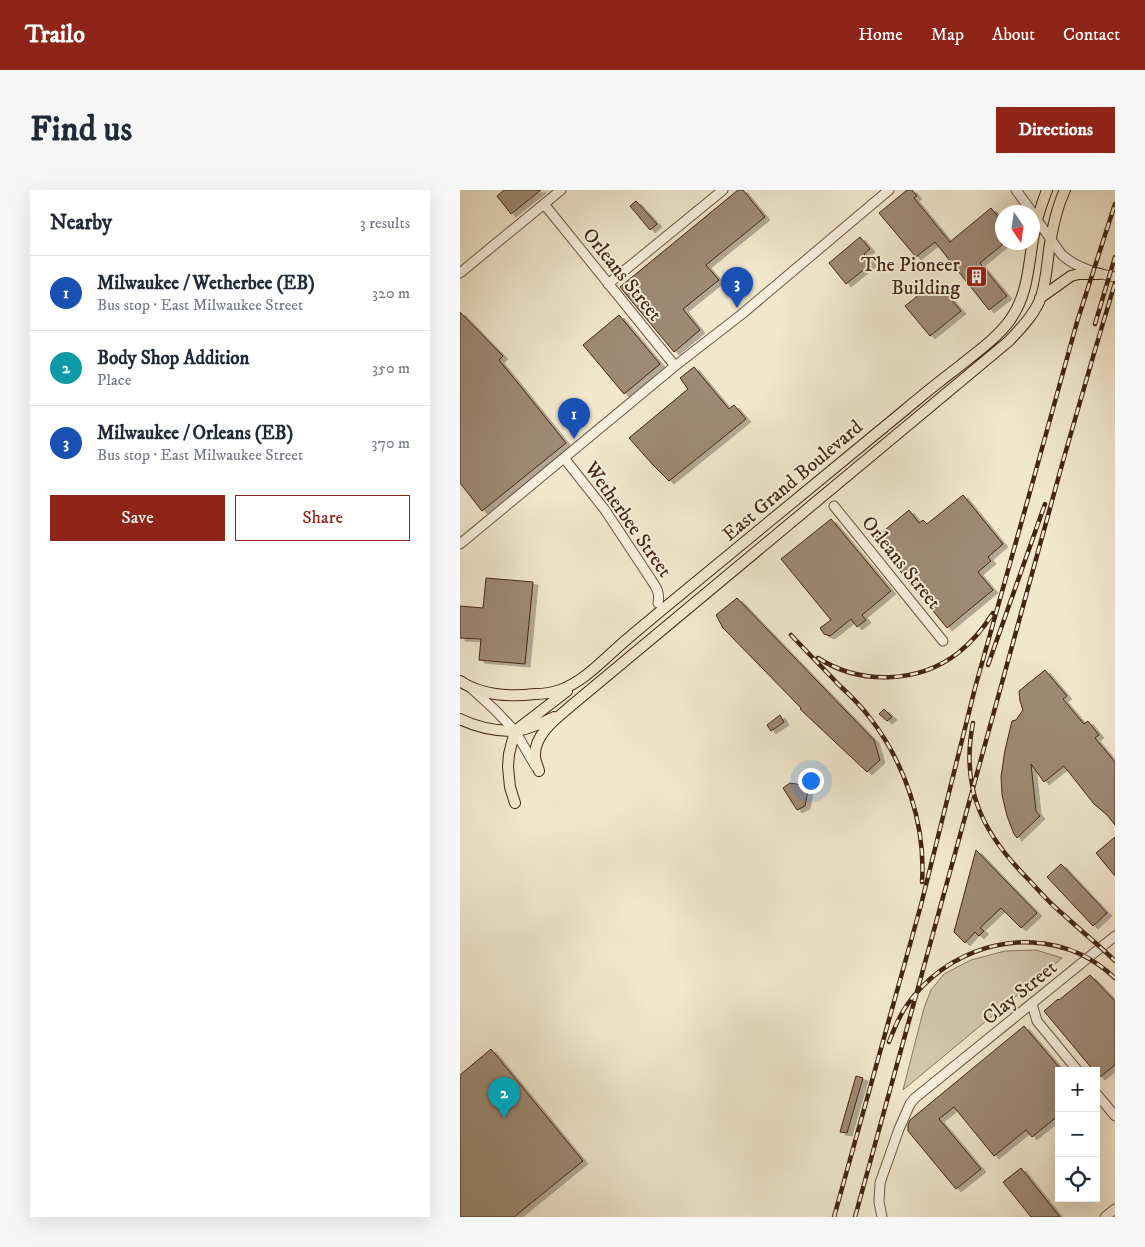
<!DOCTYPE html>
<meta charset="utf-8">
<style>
:root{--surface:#fff;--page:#f6f6f7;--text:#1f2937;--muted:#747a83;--line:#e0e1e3;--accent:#8f2418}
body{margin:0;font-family:"IM FELL DW Pica",serif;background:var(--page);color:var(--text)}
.controls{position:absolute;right:15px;bottom:15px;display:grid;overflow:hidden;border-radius:0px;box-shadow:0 5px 20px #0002}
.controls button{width:45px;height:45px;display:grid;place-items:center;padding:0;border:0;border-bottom:1px solid var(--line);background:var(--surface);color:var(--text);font:25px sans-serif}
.compass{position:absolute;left:535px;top:15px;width:45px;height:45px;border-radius:50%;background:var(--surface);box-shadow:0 5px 20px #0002;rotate:167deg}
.you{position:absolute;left:350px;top:590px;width:18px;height:18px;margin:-12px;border:4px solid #fff;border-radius:50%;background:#1a73e8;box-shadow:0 0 0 8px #1a73e833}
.badge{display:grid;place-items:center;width:32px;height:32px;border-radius:50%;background:var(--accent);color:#fff;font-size:16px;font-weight:700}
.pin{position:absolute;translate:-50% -41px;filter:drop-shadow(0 1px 2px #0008)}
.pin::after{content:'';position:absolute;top:26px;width:18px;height:15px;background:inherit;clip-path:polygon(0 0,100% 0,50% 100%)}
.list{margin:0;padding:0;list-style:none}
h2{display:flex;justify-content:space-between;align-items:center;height:65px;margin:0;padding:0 20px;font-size:21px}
h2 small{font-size:16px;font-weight:400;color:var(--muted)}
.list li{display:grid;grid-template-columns:32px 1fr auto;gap:15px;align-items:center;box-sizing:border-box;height:75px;padding:0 20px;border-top:1px solid var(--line)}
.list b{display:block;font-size:19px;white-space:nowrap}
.list p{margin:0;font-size:16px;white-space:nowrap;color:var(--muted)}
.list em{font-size:16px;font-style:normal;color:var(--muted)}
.actions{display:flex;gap:10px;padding:15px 20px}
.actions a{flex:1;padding:11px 0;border:1px solid var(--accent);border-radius:0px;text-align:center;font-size:18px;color:var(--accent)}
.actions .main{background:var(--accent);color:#fff}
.icon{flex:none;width:28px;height:28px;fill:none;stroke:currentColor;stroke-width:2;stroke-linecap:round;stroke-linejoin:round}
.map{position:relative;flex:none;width:655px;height:1027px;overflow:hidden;border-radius:0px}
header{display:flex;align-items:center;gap:30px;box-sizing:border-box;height:70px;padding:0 25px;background:var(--accent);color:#fff}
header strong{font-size:24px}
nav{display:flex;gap:28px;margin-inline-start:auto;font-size:18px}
.intro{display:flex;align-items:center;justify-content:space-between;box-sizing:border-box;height:120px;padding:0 30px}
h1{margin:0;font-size:35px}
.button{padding:12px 22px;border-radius:0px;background:var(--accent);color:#fff;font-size:18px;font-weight:700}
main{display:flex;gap:30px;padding:0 30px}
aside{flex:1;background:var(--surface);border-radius:0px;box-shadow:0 5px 20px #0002}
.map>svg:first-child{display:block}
.green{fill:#d4c6ad;stroke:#8c7660}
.building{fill:#9e8a74;stroke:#442513;filter:url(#shadow)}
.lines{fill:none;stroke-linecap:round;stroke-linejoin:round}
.minor-casing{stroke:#6f5642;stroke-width:11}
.major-casing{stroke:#442513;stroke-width:12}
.minor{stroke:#f6efde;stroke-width:9}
.major{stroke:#f1e7cd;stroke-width:10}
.rail-casing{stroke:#442513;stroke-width:4.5}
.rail{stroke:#f6efde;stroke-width:2.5;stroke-dasharray:8;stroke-linecap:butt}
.labels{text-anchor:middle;stroke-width:4;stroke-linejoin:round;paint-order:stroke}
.poi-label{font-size:20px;fill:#442513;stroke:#f6efde;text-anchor:end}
.street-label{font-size:20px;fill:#442513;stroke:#f6efde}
</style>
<header>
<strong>Trailo</strong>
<nav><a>Home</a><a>Map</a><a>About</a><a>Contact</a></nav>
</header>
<div class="intro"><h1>Find us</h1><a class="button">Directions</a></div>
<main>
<aside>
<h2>Nearby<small>3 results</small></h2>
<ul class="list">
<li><span class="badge" style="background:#1a4fb4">1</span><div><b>Milwaukee / Wetherbee (EB)</b><p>Bus stop · East Milwaukee Street</p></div><em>320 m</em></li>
<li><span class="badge" style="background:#0f9aa8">2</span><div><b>Body Shop Addition</b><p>Place</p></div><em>350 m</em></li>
<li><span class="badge" style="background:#1a4fb4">3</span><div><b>Milwaukee / Orleans (EB)</b><p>Bus stop · East Milwaukee Street</p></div><em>370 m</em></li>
</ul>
<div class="actions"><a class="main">Save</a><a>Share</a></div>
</aside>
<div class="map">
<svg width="655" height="1027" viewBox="0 0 655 1027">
<defs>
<filter id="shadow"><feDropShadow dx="5" dy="3" stdDeviation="0" flood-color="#0004"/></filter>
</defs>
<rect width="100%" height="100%" fill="#f1e7cd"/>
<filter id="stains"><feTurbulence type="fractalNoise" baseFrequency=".004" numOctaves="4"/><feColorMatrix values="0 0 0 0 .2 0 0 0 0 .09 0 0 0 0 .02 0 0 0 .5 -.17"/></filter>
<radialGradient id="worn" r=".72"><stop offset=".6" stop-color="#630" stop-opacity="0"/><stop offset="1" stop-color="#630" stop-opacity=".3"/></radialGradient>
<path class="green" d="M576,760L602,768L443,900L464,818L471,800L484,784L511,770L545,761Z"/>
<path class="building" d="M44,0H81L51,24L37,6Z
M278,0H283L305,27L246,75L259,90L223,119L240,140L214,162L160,97Z
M447,0H452L457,6L454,8L490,52L531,18L541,30L538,33L542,38V55L520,73L547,106L529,120L475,52L456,67L419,23Z
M176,11L197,34L190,40L170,16Z
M400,47L410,59L404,64L412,73L386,94L369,73Z
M476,91L501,121L470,146L445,116Z
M0,122L43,166L39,170L62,198L106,253L22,321L0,293Z
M159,125L200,174L164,204L123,155Z
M234,177L269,219L274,215L286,229L209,291L193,275L169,248L228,199L220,188Z
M503,305L543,354L528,367L531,371L518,382L533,400L487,438L414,349L449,320L459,333L463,330L467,334Z
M371,329L431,401L402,425L406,430L397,437L391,429L370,446L364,444L360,438L371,430L321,369Z
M26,388L73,392L65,474L19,470L21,449L0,448V416L23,418Z
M277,408L414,550L420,570L407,582L340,519L341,518L263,438L256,425Z
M585,480L607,506L603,509L624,534L628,531L639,545L635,548L655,572V635L647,625L634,614L604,576L584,592L571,574L576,621L580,626L557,648L554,644L547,626L542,605L541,587L545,560L552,531L556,530L563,520L560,511L559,501Z
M424,519L432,527L427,531L419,524Z
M320,525L324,532L311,541L307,535Z
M330,593L349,596L345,616L337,620L323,598Z
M655,647V686L636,663Z
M516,660L577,723L561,738L541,718L520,738L524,741L519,746L515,742L505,753L494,742Z
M601,674L647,723L633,736L587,687Z
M630,785L655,811V875L640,887L636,883V881H634L584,821L598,809L599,810Z
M564,836L599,877V925L572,947L566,940L534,966L494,917L479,929L521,979L496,999L448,941V935L450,930Z
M31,859L123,971L54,1027H0V885Z
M396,886L403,888L387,943L380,942Z
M561,978L600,1027H571L543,992Z"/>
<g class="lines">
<defs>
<path id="minor" d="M556,0L572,22
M84,14L215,176
M572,23L602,65C617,78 636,83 655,87
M0,83L101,0
M148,94L263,0
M104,268L145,320L192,391C197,398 200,404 198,413
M374,316L483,451
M0,354L215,176L282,124L429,0
M10,497L35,520L55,541L76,577
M572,814L577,831L618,881
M636,903L655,926
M422,1027L419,1012L420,993L439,939L450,914L455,908L655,746
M645,1027L655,1019"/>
<path id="major" d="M580,108L611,86L619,84H640
M0,491C22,506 49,507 75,504C84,504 92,503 100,500C122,492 138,475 156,459C169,447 183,436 197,424C278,358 359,291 440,224C460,207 480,191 501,175C518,161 537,148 550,130C569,103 568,75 574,44C576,29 582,14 587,0
M0,529C16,537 36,541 54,541C66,541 84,532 94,527
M79,581C78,576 75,571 75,566C74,544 97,528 112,515L549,151C561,138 575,124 581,107C586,92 587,76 589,60C592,40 596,19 605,0
M55,613L50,597L48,577L49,564L55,541L107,501"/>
</defs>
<use href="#minor" class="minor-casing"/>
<use href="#major" class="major-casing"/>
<use href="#minor" class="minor"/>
<use href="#major" class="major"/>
<defs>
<path id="rail" d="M635,134L655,67
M331,445C347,462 363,478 379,495C390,505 401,516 410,528C445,573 466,635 462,692
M358,468C400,495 458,494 498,463C512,452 523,439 533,423
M528,475L585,314
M513,533C500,599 523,644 569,690C580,702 591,715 604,725C621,741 639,755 655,771
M429,852C434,839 439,826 447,815C485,760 559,736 620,764C633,770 644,778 655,788
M374,1027L461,715L515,498L568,309L617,132L655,14
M395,1027L603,271L635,160L655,93"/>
</defs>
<use href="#rail" class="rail-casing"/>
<use href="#rail" class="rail"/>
</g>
<defs>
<symbol id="building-square" viewBox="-11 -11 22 22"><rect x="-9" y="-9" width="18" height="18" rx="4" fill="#8f2418" stroke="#f6efde"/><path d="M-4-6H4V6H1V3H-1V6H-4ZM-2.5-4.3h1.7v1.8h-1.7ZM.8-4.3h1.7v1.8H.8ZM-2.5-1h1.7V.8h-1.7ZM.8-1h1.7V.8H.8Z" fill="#fff"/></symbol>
</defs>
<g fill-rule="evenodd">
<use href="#building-square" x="504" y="74" width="25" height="25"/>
</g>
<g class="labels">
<g class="poi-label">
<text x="500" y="81">The Pioneer<tspan x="500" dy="23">Building</tspan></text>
</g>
<g class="street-label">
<text transform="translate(163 84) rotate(51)" y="7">Orleans Street</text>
<text transform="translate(332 290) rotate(-40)" y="7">East Grand Boulevard</text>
<text transform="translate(169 329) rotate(55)" y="7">Wetherbee Street</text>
<text transform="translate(442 372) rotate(51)" y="7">Orleans Street</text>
<text transform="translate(559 802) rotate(-39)" y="7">Clay Street</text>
</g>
</g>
<rect width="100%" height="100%" filter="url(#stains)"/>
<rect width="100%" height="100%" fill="url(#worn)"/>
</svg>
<div class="controls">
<button>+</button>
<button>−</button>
<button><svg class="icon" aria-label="locate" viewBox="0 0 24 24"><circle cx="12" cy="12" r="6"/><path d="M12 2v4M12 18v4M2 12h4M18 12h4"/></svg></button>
</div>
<svg class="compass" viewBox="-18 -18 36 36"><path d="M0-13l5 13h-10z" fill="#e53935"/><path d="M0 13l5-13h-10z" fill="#747a83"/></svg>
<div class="you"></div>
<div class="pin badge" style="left:114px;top:249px;background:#1a4fb4">1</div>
<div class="pin badge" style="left:44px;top:928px;background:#0f9aa8">2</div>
<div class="pin badge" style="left:277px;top:118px;background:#1a4fb4">3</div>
</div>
</main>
